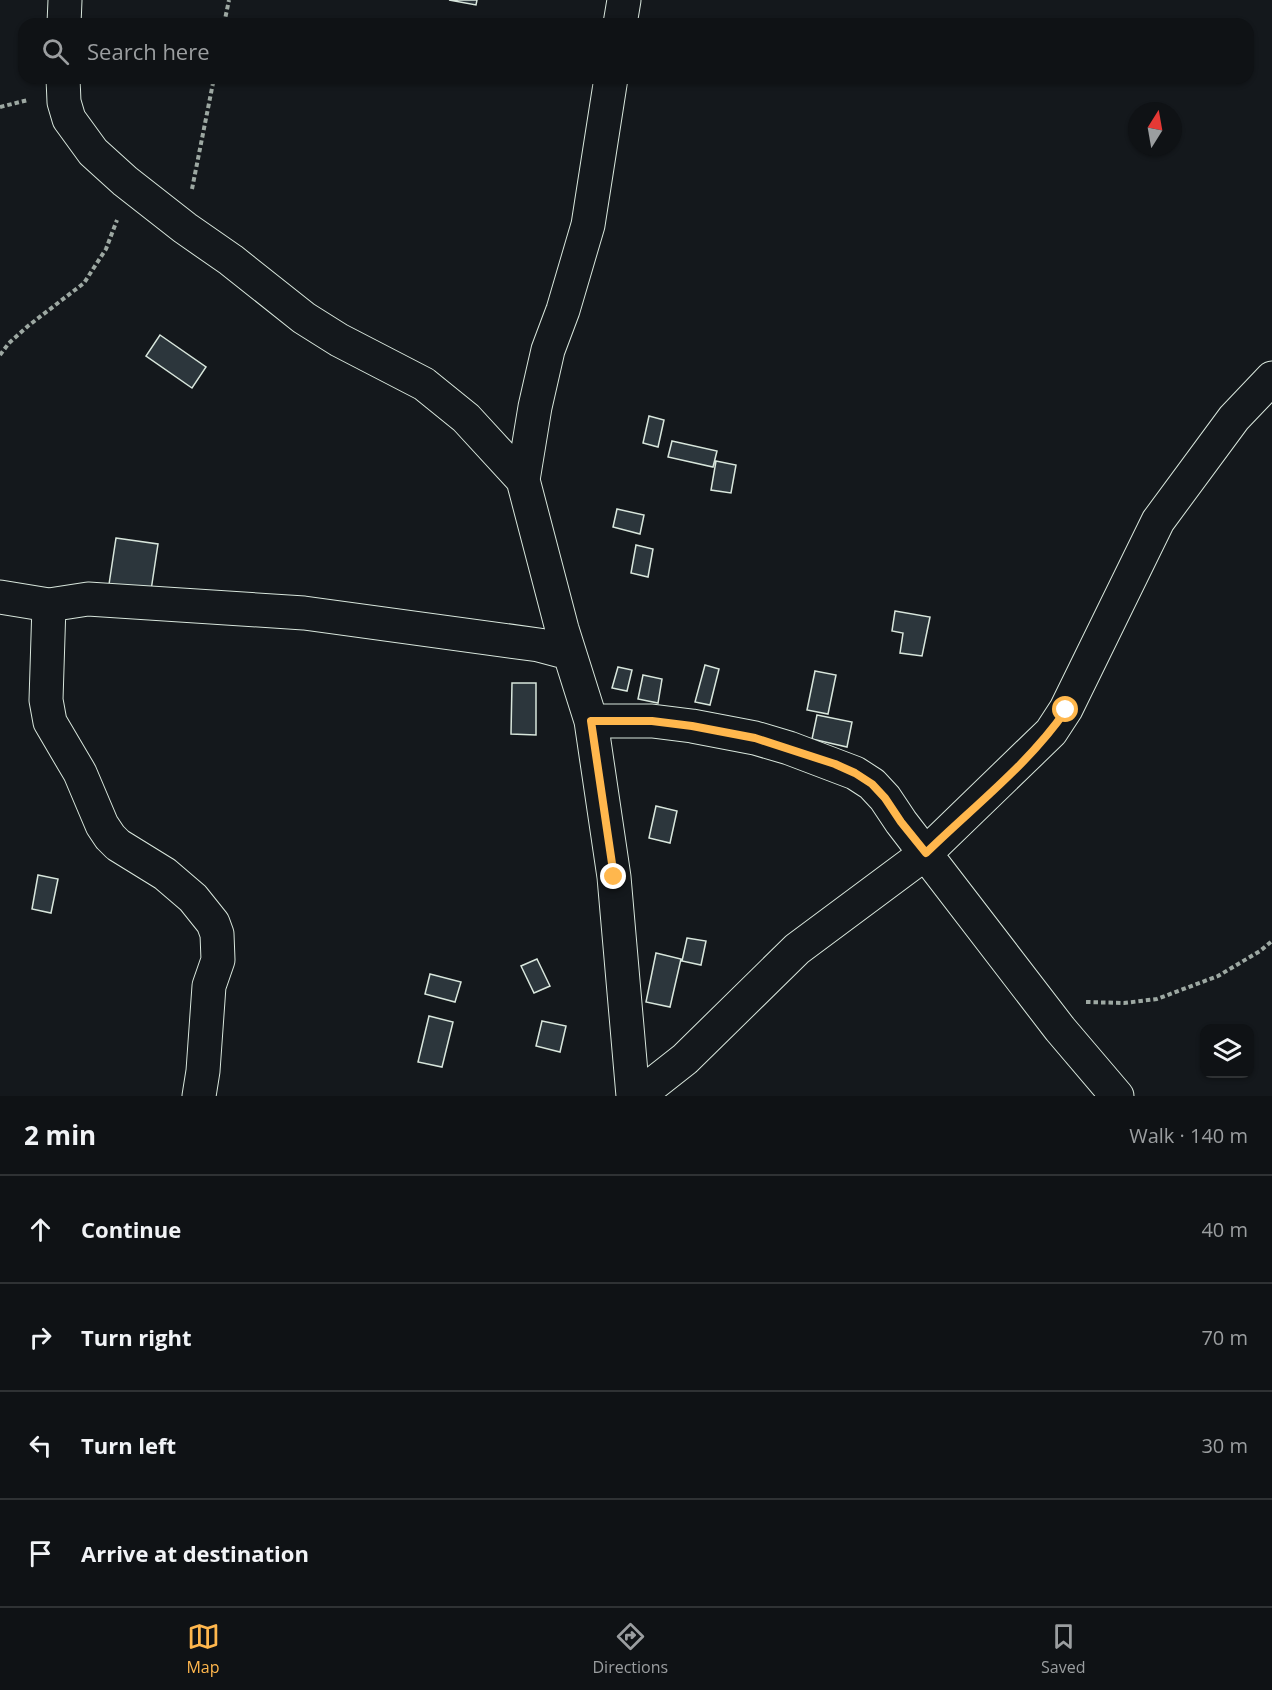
<!DOCTYPE html>
<meta charset="utf-8">
<style>
:root{--surface:#0f1215;--page:#181b1e;--text:#f1f3f6;--muted:#9b9ea0;--line:#2f3234;--accent:#ffb74d}
body{margin:0;font-family:"Open Sans",sans-serif;background:var(--page);color:var(--text)}
.controls{position:absolute;right:18px;bottom:18px;display:grid;overflow:hidden;border-radius:12px;box-shadow:0 2px 4px #0004}
.controls button{width:54px;height:54px;display:grid;place-items:center;padding:0;border:0;border-bottom:2px solid var(--line);background:var(--surface);color:var(--text);font:30px sans-serif}
.compass{position:absolute;left:1128px;top:102px;width:54px;height:54px;border-radius:50%;background:var(--surface);box-shadow:0 2px 4px #0004;rotate:11deg}
.stop{position:absolute;width:18px;height:18px;margin:-14px;border:4px solid #ffb74d;border-radius:50%;background:#fff}
.stop.end{background:#ffb74d;border-color:#fff;box-shadow:0 2px 6px #0008}
.list{margin:0;padding:0;list-style:none}
h2{display:flex;justify-content:space-between;align-items:center;height:78px;margin:0;padding:0 24px;font-size:26px}
h2 small{font-size:20px;font-weight:400;color:var(--muted)}
.list li{display:grid;grid-template-columns:39px 1fr auto;gap:18px;align-items:center;box-sizing:border-box;height:108px;padding:0 24px;border-top:2px solid var(--line)}
.list b{display:block;font-size:22px;white-space:nowrap}
.list em{font-size:20px;font-style:normal;color:var(--muted)}
.icon{flex:none;width:33px;height:33px;fill:none;stroke:currentColor;stroke-width:2;stroke-linecap:round;stroke-linejoin:round}
.map{position:relative;flex:none;width:1272px;height:1096px;overflow:hidden}
.search{position:absolute;background:var(--surface);box-shadow:0 2px 4px #0004;left:18px;right:18px;top:18px;height:66px;display:flex;align-items:center;gap:15px;box-sizing:border-box;padding:0 21px;border-radius:18px;color:var(--muted);font-size:22px}
.sheet{height:510px;background:var(--surface)}
nav{display:flex;justify-content:space-around;align-items:center;box-sizing:border-box;height:84px;border-top:2px solid var(--line);background:var(--surface);font-size:16px;color:var(--muted)}
nav a{display:grid;justify-items:center;gap:3px}
nav .on{color:var(--accent)}
.map>svg:first-child{display:block}
.building{fill:#2c363c;stroke:#d8e6dc;stroke-width:1.5}
.lines{fill:none;stroke-linecap:round;stroke-linejoin:round}
.street-casing{stroke:#d8e6dc;stroke-width:35}
.path{stroke:#9da8a2;stroke-width:4;stroke-dasharray:4.5 3;stroke-linecap:butt}
.street{stroke:#14181c;stroke-width:33}
.route{stroke:#ffb74d;stroke-width:8}
</style>
<div class="map">
<svg width="1272" height="1096" viewBox="0 0 1272 1096">
<rect width="100%" height="100%" fill="#14181c"/>
<path class="building" d="M449,0H477L476,5Z
M160,335L206,367L192,388L146,356Z
M649,416L664,420L658,447L643,443Z
M672,441L717,451L713,467L668,457Z
M716,461L736,465L731,493L711,490Z
M617,509L644,515L640,534L613,527Z
M116,538L158,544L150,597L108,591Z
M636,545L653,549L648,577L631,573Z
M895,611L930,617L922,656L900,653L903,633L892,631Z
M705,665L719,669L710,705L695,702Z
M618,667L632,670L627,691L612,688Z
M815,671L836,675L828,714L807,710Z
M643,675L662,679L658,703L638,699Z
M512,683H536V735L511,734Z
M817,715L852,722L847,747L812,739Z
M656,806L677,811L670,843L649,838Z
M38,875L58,879L51,913L32,909Z
M687,938L706,941L701,965L682,961Z
M656,953L681,959L670,1007L646,1002Z
M537,959L550,986L534,993L521,966Z
M430,974L461,982L455,1002L425,994Z
M429,1016L453,1022L442,1067L418,1062Z
M542,1021L566,1026L560,1052L536,1046Z"/>
<g class="lines">
<defs>
<path id="street" d="M64,24L65,0
M620,24L624,0
M63,78L64,102L69,119L93,152L125,181L185,228L231,260L304,318L339,340L424,384L466,418L523,480L562,629L591,721L614,877L633,1096
M523,480L535,407L548,350L563,310L588,225L611,78
M0,597L49,605L88,599L304,613L539,645L569,653
M49,605L46,700L50,722L80,773L102,825L110,837L118,845L165,874L193,898L213,923L217,934L218,960L209,986L203,1071L199,1096
M591,721H652L692,726L755,738L789,748L855,773L872,784L885,798L901,822L1060,1029L1117,1096
M638,1096L685,1059L797,949L926,853L1051,732L1066,709L1158,521L1234,418L1272,378"/>
</defs>
<use href="#street" class="street-casing"/>
<path class="path" d="M224,24L229,0
M0,107L28,100
M192,189L214,78
M0,355L9,343L28,326L84,283L106,249L117,220
M1086,1002L1124,1003L1157,999L1218,976L1260,951L1272,941"/>
<use href="#street" class="street"/>
</g>
<g class="lines">
<path class="route" d="M614,877L591,721H652L692,726L755,738L835,764L855,773L872,784L885,798L901,822L926,853C973,807 1029,764 1066,710"/>
</g>
</svg>
<div class="controls">
<button><svg class="icon" aria-label="layers" viewBox="0 0 24 24"><path d="M12 4l9 5-9 5-9-5zM3 14l9 5 9-5"/></svg></button>
</div>
<svg class="compass" viewBox="-18 -18 36 36"><path d="M0-13l5 13h-10z" fill="#e53935"/><path d="M0 13l5-13h-10z" fill="#9b9ea0"/></svg>
<div class="stop" style="left:1066px;top:710px"></div>
<div class="stop end" style="left:614px;top:877px"></div>
<div class="search"><svg class="icon" aria-label="search" viewBox="0 0 24 24"><circle cx="10" cy="10" r="6"/><path d="M15 15l6 6"/></svg>Search here</div>
</div>
<section class="sheet">
<h2>2 min<small>Walk · 140 m</small></h2>
<ul class="list">
<li><svg class="icon" aria-label="ahead" viewBox="0 0 24 24"><path d="M12 20V5M6 11l6-6 6 6"/></svg><div><b>Continue</b></div><em>40 m</em></li>
<li><svg class="icon" aria-label="right" viewBox="0 0 24 24"><path d="M7 20v-9h11M14 6l5 5-5 5"/></svg><div><b>Turn right</b></div><em>70 m</em></li>
<li><svg class="icon" aria-label="left" viewBox="0 0 24 24"><path d="M17 20v-9H6M10 6l-5 5 5 5"/></svg><div><b>Turn left</b></div><em>30 m</em></li>
<li><svg class="icon" aria-label="arrive" viewBox="0 0 24 24"><path d="M6 21V4h12l-3 4 3 4H6"/></svg><div><b>Arrive at destination</b></div></li>
</ul>
</section>
<nav>
<a class="on"><svg class="icon" aria-label="map" viewBox="0 0 24 24"><path d="M3 6l6-2 6 2 6-2v14l-6 2-6-2-6 2zM9 4v14M15 6v14"/></svg>Map</a>
<a><svg class="icon" aria-label="directions" viewBox="0 0 24 24"><path d="M12 3l9 9-9 9-9-9zM9 14v-3h6M13 9l2 2-2 2"/></svg>Directions</a>
<a><svg class="icon" aria-label="saved" viewBox="0 0 24 24"><path d="M7 4h10v16l-5-4-5 4z"/></svg>Saved</a>
</nav>
